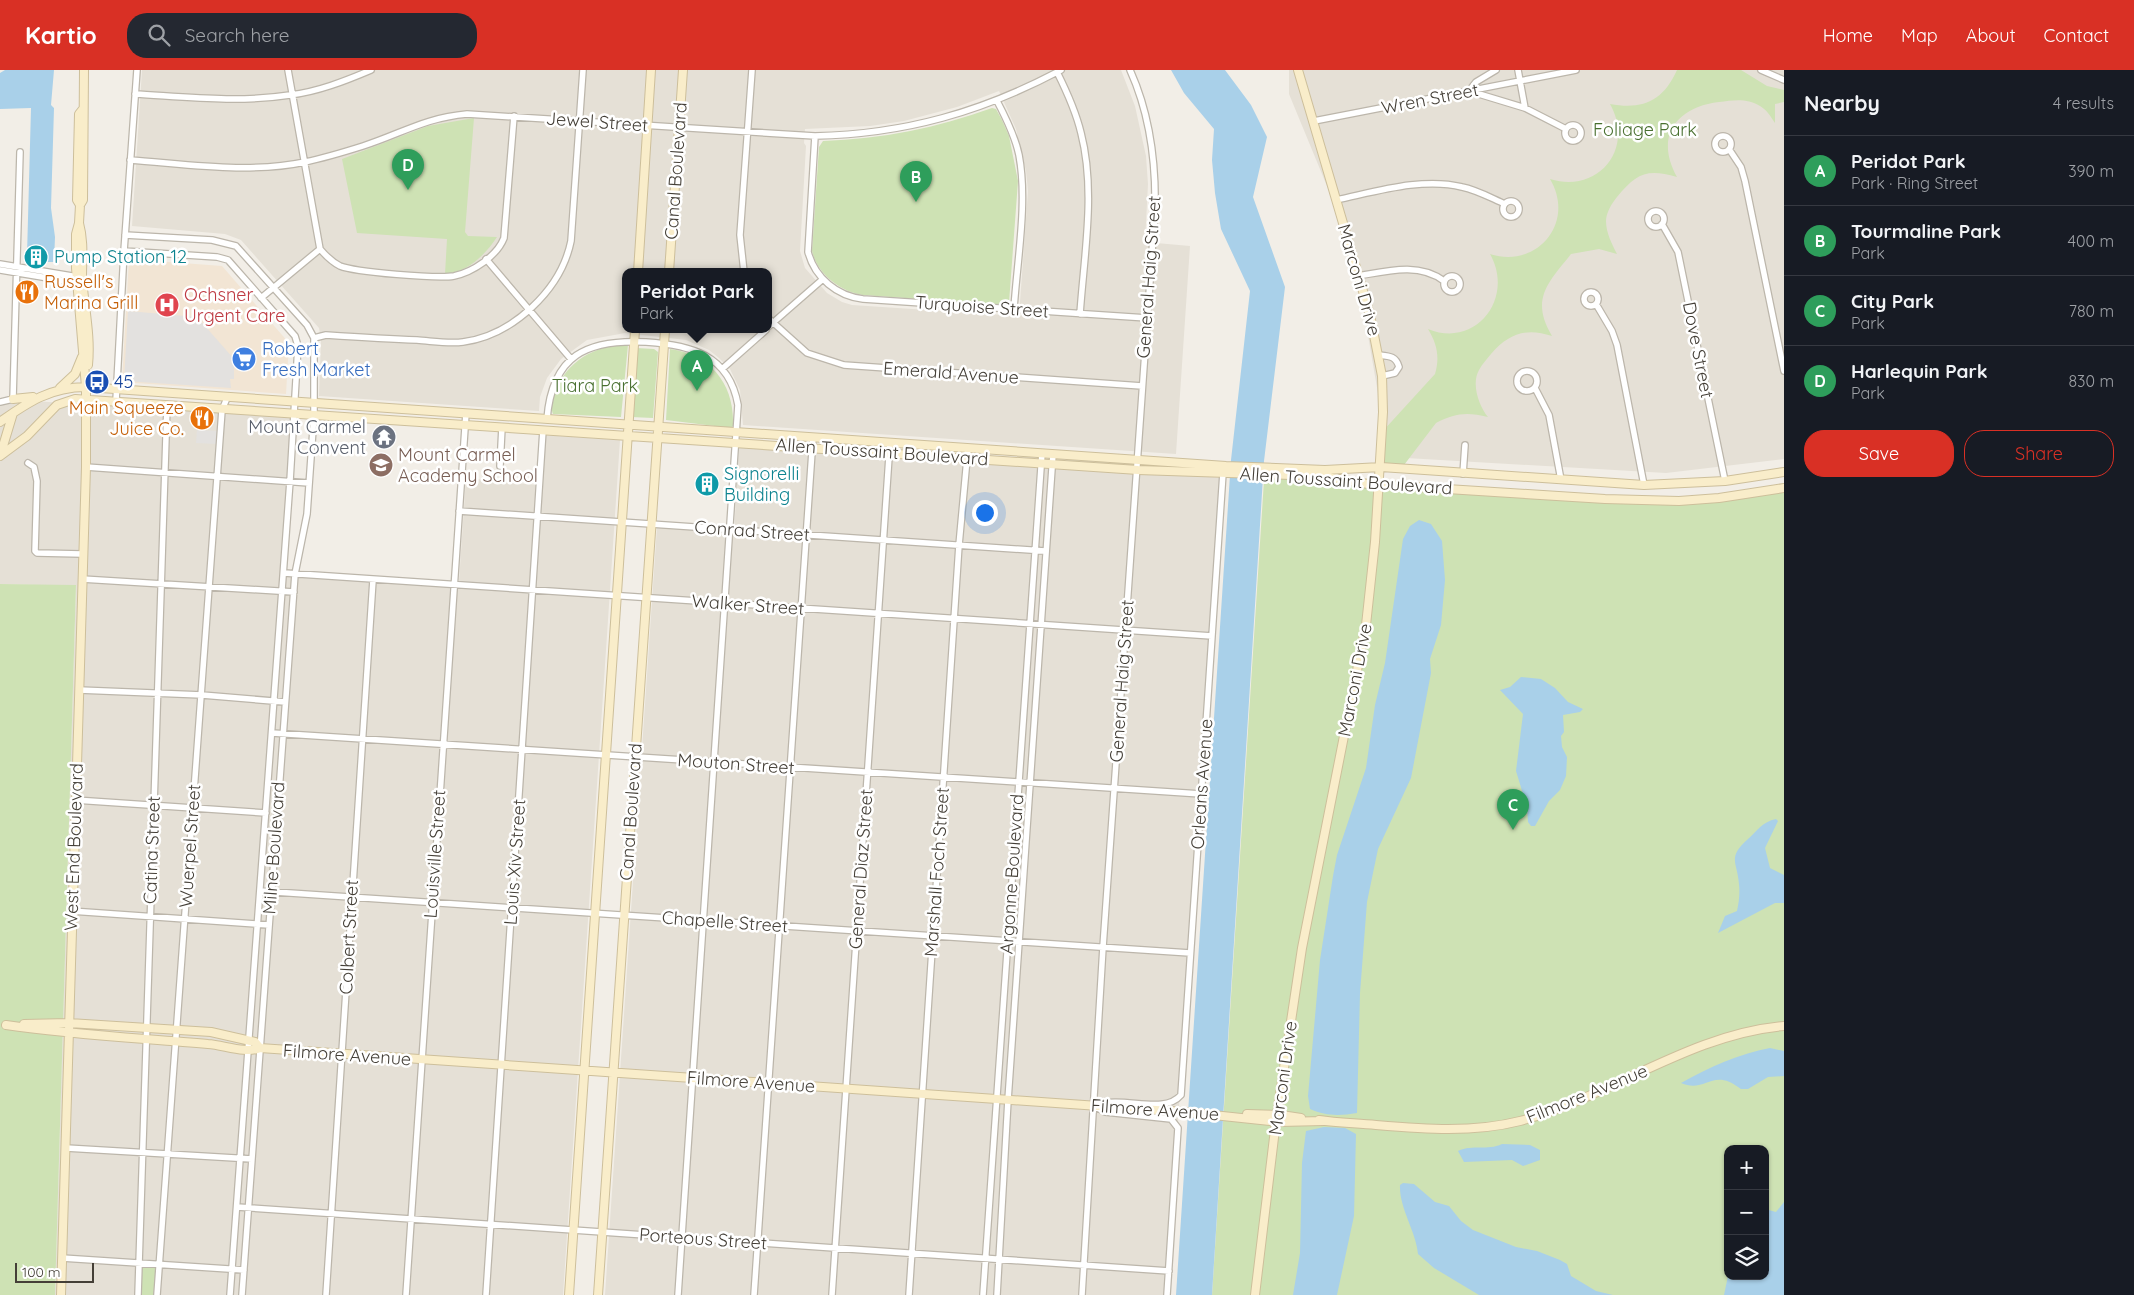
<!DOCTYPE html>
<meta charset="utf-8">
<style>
:root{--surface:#171b24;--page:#242831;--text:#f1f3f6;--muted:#9ea1a6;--line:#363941;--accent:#d93025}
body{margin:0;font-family:Quicksand,sans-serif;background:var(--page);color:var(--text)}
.controls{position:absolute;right:15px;bottom:15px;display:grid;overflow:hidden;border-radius:10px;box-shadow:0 1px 4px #0004}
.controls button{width:45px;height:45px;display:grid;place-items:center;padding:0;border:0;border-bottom:1px solid var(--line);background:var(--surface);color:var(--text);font:25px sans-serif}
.scale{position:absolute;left:15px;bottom:12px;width:79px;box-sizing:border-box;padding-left:5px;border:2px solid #443f37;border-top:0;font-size:14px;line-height:18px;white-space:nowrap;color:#443f37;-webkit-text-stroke:4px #fff;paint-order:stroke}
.you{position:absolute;left:984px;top:442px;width:18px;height:18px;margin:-12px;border:4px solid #fff;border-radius:50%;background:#1a73e8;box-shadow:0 0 0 8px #1a73e833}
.badge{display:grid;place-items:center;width:32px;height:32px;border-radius:50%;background:var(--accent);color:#fff;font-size:16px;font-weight:700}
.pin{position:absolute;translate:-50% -41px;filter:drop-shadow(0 1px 2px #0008)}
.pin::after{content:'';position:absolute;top:26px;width:18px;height:15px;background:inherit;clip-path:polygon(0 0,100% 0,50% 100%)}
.popup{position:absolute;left:622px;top:198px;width:150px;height:65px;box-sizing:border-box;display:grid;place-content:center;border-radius:10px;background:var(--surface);filter:drop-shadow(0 1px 4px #0005);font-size:16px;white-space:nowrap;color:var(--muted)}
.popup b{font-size:19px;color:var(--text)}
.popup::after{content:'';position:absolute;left:50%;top:100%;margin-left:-10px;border:10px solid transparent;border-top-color:var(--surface)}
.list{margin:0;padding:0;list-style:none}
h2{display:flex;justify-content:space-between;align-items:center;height:65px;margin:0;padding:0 20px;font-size:21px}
h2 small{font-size:16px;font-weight:400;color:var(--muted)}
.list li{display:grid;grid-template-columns:32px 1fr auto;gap:15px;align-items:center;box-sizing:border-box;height:70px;padding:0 20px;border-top:1px solid var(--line)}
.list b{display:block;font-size:19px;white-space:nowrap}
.list p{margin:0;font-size:16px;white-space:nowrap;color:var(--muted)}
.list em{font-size:16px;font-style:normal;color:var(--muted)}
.actions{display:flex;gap:10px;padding:15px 20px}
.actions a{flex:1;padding:11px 0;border:1px solid var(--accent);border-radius:20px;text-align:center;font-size:18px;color:var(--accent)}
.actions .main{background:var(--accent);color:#fff}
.icon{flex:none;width:28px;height:28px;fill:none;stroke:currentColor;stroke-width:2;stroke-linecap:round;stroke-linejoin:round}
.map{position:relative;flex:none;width:1784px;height:1225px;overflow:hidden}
header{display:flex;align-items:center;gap:30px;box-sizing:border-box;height:70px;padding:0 25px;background:var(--accent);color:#fff}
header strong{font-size:24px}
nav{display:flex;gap:28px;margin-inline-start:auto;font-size:18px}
.search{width:350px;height:45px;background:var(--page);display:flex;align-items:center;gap:12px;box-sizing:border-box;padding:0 18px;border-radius:20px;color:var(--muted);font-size:19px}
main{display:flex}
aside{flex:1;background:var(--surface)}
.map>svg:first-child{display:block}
.residential{fill:#e5e0d6;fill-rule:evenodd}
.commercial{fill:#f2e5d4}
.green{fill:#cee2b4;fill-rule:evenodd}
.parking{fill:#e3e1df}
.water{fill:#a9d0e9}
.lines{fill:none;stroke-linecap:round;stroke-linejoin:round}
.street-casing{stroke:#bcb6ab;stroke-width:8}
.secondary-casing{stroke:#cdbf9b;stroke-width:10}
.street{stroke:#fff;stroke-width:5.5}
.secondary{stroke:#f9edca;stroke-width:8}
.labels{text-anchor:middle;stroke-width:5;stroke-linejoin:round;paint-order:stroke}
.street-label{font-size:18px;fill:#443f37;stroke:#fff}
.park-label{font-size:18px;fill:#497030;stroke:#fff}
.culture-label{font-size:18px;fill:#0d838f;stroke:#fff;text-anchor:start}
.food-label{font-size:18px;fill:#c56008;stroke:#fff;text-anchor:start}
.health-label{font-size:18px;fill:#be3a42;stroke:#fff;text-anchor:start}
.shop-label{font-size:18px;fill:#366cbe;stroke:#fff;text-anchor:start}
.transit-label{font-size:18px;fill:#164399;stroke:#fff;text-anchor:start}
.worship-label{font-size:18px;fill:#5b616d;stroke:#fff;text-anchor:end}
.education-label{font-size:18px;fill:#785e54;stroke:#fff;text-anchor:start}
</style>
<header>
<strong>Kartio</strong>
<div class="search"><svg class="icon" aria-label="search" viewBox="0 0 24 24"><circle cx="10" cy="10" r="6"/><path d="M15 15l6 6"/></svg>Search here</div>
<nav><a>Home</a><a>Map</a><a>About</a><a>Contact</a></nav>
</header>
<main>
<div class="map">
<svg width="1784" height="1225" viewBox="0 0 1784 1225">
<rect width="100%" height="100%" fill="#f2eee7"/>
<path class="residential" d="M142,0H1121L1135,36L1146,86L1148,114L1145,172L1190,176L1176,384L743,355L740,320L730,299L719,288L709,280L686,270L625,263L587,270L561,289L547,308L540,327L539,341L319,326L321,271L319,258L241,170L225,164L132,156ZM999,21L1016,59L1026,101L1028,121L1019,246L852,235L842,232L827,223L805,198L800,181L806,76L804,73L805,59L870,56L904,51L957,37ZM626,202H768V260H626Z
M1289,0H1784V389L1666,403L1389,387L1366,254L1343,155L1289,24Z
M0,329L292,347L281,499L459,512L466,408L537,415L541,365L620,370L563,1225H55L76,516L0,514Z
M739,377L1226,408L1165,1225H605L657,457L734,463Z"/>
<path class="commercial" d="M129,189L222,196L289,273L286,324L122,312Z"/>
<path class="green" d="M1677,0H1741L1767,16L1784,20V32L1775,34V53C1771,47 1767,40 1760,36C1747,28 1734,30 1719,32C1677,37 1654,66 1677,107C1646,98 1636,104 1617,127C1612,133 1606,143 1606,151C1606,163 1612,174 1617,184L1599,179L1571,184C1548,213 1530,229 1552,266C1526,257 1508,264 1491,284C1487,289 1482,294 1479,300C1471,314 1479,336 1488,347C1467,342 1455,343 1436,353L1401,399L1381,397L1382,362L1435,304C1440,287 1437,274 1428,259C1476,279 1515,228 1490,184C1537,199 1576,153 1550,109C1599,124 1635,78 1610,34C1643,40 1663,31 1677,0Z
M992,38L996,39L1002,50L1009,66L1018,111L1009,233L1004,235L863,225C841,222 817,204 812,181L819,77L823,71C882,69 937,58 992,38Z
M474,48L465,162L468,166L497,167C485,185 468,202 445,204L447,169L357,163L342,89L428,56Z
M628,275L621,347L553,344C550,337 553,328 556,321C566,291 597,274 628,275Z
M636,278L654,279L658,282L653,348L631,347Z
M670,279C711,284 735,315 733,356L731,358L666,350Z
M1282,405L1354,412L1679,431L1784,418V1225H1212L1264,410ZM1728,1079H1765V1206H1728Z
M0,514L76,515L55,1225H0Z
M142,1196L156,1197L154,1225H142Z"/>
<path class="parking" d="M128,241L197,247L234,289V309H230L231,318L124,311Z
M197,360L217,361L216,374L196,373Z"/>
<path class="water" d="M5,0H54L51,35L54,38L51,138L55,167L54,192H43L42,186L27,185L31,38L0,39V3Z
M1171,0H1225L1251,35L1267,67L1253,127L1285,217L1264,391L1212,1225H1176L1231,390L1250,221L1221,159L1215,123L1212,90L1214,59L1184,23Z
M1419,450L1431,454L1442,471L1445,510L1441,555L1430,589L1431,603L1411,708L1378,779L1367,832L1360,923L1357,1043C1339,1046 1326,1046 1310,1039L1308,1026L1320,890L1333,806L1337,785L1366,698L1375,635L1385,593L1403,469L1410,456Z
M1521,607L1541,609L1555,618L1568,632L1583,639L1580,642L1563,645L1564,662L1561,666L1562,677L1567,687L1566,706L1560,720L1549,731L1535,756H1531L1528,752L1527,737L1516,701L1523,644L1500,620L1510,617Z
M1776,749L1778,751L1765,778L1770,798L1784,805V833H1775L1718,863L1725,846L1737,841C1739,832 1740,823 1739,814C1737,791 1727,788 1748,769C1758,760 1762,752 1776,749Z
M1770,978L1784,981V1006L1768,1007L1748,1019H1741C1712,996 1706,1024 1681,1013C1709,997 1739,984 1770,978Z
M1324,1057L1345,1058L1356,1064L1354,1146L1337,1225H1293L1300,1183L1302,1093L1306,1061Z
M1502,1074L1530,1075L1540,1080V1090L1523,1096L1512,1090L1464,1092L1458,1081C1473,1074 1487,1081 1502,1074Z
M1403,1113L1414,1114L1435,1132L1449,1136L1461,1151L1473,1160L1516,1177L1537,1181L1560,1190L1567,1194L1571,1206L1596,1221L1613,1225H1479L1434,1198L1418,1184C1416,1161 1399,1138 1400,1115Z
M1784,1132V1225H1724L1728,1206H1765V1139L1776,1142Z"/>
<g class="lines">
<defs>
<path id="street" d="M288,0L320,179
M1496,0L1476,12L1469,21L1525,38L1566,59
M1518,0L1525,38
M1761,0L1784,10
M1057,2C1067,22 1076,42 1081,63C1096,121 1084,185 1080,244
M135,24C187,27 238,33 290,25C317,22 345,11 371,0
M997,31C1006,48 1015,66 1019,85C1028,132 1017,191 1014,239
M1314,51L1576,0
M1565 63a8 8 0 1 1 16 0a8 8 0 1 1-16 0Z
M815,66L808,182C815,208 837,226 863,229L1147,248
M1715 74a8 8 0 1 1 16 0a8 8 0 1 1-16 0Z
M1729,79L1741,97L1745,111L1784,301
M130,90C187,94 249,104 305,92C324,88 344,82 363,76C403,63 424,48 467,44L815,66C905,64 982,42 1061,0
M1336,130C1375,122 1422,107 1462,117C1477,120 1491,128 1505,134
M1503 139a8 8 0 1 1 16 0a8 8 0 1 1-16 0Z
M1648 149a8 8 0 1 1 16 0a8 8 0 1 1-16 0Z
M1662,154L1678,182L1725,411
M125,165L212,170L236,176L307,255L314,268V345L307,444L295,504L242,1225
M320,179C326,186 332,192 340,196C355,202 438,209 454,206C473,202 497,186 504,168L514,46
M124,181L217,187L228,190L295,266L298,276L290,411L230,1225
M486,189L571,289
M0,194L78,207
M0,200L72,212L80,210
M744,202L740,165L752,0
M1358,206C1387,201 1419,192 1444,211
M1444 214a8 8 0 1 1 16 0a8 8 0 1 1-16 0Z
M1584 229a7 7 0 1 1 14 0a7 7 0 1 1-14 0Z
M261,228L320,179
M1596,234L1612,261L1617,275L1644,415
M768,248L807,283L844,295L1142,316
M768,257L823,209
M314,268L326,265C356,267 387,269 417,270C432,271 448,274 463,272C513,265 561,220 571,171L583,0
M1379,285C1389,286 1396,286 1399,297L1395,303L1382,306
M722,299L766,260
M1517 311a10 10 0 1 1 20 0a10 10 0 1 1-20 0Z
M1535,318L1549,345L1561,410
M116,331L124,181L137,0
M0,332L13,329L20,82
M547,349C552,285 587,269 646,272C690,275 729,284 738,335L678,1225
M28,393L34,397L37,411L35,481L37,483L82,484
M500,396L502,357
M86,397L309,413
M1463,404L1465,375
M459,441L1045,481
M284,503L1212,566
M82,509L294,522
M79,620L202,625L285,632
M272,663L1201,724
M75,730L266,743
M260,821L1190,883
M71,841L269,855
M1094,1036L1105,1042L1171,1049L1178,1058L1167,1225
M1096,1036C1121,1024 1163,1046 1181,1025L1223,403
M66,1078L252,1089
M237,1137L1169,1201
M62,1188L244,1200
M138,1225L167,336
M157,1225L222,340L227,328
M326,1225L373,510
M406,1225L466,343
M486,1225L543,360
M754,1225L813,367
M832,1225L890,372
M909,1225L959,475L968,378
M983,1225L1042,383
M997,1225L1008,1030L1053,384
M1082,1225L1103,877L1155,140C1156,92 1150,44 1130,0"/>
<path id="secondary" d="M80,135L83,130L84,0
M79,153C84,171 82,189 82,207C84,237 91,265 88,295
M638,202L651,0
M669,202L683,0
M60,318L75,304L82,287
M13,329L33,327
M0,352C28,332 51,317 86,317L1226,396L1325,400L1381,397L1644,415L1725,411L1784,402
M0,386L27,366L57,335L75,329L1138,400L1320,406L1368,414L1605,429L1679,431L1719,428L1784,418
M0,386L13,343
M24,954L69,953L211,962L255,972L260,978
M6,955C73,965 140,968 208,974C224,975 245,984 260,978L1185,1042L1279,1052L1324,1051
M1247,1044L1281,1045L1301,1048
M1319,1050C1338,1053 1357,1053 1376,1055C1424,1059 1473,1063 1520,1051C1610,1027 1690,964 1784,956
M61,1225L86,397V317L76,198V164L79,153L80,135L77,130L79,44L83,39
M569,1225L635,260
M598,1225L665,260
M1255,1225L1276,1051L1302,878L1366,555L1375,472L1383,342L1382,306L1370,245L1298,0"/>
</defs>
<use href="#street" class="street-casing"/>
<use href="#secondary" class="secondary-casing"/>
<use href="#street" class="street"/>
<use href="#secondary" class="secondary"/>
</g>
<defs>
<symbol id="building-disc" viewBox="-11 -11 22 22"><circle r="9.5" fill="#0f9aa8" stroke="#fff"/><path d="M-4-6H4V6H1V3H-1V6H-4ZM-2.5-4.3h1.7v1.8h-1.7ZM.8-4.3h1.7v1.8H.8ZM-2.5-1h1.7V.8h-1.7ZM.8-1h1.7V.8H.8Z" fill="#fff"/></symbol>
<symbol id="restaurant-disc" viewBox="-11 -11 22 22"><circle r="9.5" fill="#e8710a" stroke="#fff"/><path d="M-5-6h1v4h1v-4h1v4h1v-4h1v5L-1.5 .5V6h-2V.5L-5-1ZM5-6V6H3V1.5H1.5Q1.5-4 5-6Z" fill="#fff"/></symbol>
<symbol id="hospital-disc" viewBox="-11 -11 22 22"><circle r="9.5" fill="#e0444e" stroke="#fff"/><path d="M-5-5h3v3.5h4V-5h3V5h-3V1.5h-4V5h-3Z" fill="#fff"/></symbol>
<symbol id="supermarket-disc" viewBox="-11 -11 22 22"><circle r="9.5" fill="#3f7fe0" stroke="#fff"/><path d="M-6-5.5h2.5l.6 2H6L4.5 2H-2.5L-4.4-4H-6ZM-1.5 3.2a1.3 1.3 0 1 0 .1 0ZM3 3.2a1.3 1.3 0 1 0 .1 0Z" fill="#fff"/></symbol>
<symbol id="bus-disc" viewBox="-11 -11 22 22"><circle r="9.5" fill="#1a4fb4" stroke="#fff"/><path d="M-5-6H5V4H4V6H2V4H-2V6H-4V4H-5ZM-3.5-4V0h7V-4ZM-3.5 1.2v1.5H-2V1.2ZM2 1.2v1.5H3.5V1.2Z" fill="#fff"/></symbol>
<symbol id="temple-disc" viewBox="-11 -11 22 22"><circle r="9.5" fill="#6b7280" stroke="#fff"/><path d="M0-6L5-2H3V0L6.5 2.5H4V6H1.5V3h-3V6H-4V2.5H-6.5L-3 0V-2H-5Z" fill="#fff"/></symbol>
<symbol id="school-disc" viewBox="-11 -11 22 22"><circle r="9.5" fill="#8d6e63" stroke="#fff"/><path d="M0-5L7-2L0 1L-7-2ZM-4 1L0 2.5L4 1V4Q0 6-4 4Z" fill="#fff"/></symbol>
</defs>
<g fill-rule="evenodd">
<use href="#building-disc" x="22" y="173" width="28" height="28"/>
<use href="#restaurant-disc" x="13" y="208" width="28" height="28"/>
<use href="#hospital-disc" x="153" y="221" width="28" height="28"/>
<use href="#supermarket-disc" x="230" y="275" width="28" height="28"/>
<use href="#bus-disc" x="83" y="298" width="28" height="28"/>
<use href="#restaurant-disc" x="188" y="334" width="28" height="28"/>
<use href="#temple-disc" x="370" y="353" width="28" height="28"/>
<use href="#school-disc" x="367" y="381" width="28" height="28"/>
<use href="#building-disc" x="693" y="400" width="28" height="28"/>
</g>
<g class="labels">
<g class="street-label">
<text transform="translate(1430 29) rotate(-11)" y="6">Wren Street</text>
<text transform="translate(597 52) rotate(4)" y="6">Jewel Street</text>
<text transform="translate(676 101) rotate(-86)" y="6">Canal Boulevard</text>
<text transform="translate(1149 207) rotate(-86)" y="6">General Haig Street</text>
<text transform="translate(1359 210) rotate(74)" y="6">Marconi Drive</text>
<text transform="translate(982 237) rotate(4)" y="6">Turquoise Street</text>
<text transform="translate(1698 280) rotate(79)" y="6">Dove Street</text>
<text transform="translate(951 303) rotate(4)" y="6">Emerald Avenue</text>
<text transform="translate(882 382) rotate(4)" y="6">Allen Toussaint Boulevard</text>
<text transform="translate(1346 411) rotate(4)" y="6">Allen Toussaint Boulevard</text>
<text transform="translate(752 461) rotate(4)" y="6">Conrad Street</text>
<text transform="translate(748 535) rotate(4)" y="6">Walker Street</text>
<text transform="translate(1355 610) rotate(-79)" y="6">Marconi Drive</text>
<text transform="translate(1122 611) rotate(-86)" y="6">General Haig Street</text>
<text transform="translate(736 694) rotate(4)" y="6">Mouton Street</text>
<text transform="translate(1202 714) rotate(-86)" y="6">Orleans Avenue</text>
<text transform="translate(631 742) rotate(-86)" y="6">Canal Boulevard</text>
<text transform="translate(190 776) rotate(-86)" y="6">Wuerpel Street</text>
<text transform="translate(74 777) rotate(-88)" y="6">West End Boulevard</text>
<text transform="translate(274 778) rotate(-86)" y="6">Milne Boulevard</text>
<text transform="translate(152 780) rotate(-88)" y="6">Catina Street</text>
<text transform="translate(435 784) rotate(-86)" y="6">Louisville Street</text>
<text transform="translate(515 792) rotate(-86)" y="6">Louis Xiv Street</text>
<text transform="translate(861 799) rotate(-86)" y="6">General Diaz Street</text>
<text transform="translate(937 802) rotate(-86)" y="6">Marshall Foch Street</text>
<text transform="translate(1012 804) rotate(-86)" y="6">Argonne Boulevard</text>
<text transform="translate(725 852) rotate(4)" y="6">Chapelle Street</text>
<text transform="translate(349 867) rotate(-87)" y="6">Colbert Street</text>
<text transform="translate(347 985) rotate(4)" y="6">Filmore Avenue</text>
<text transform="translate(1283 1008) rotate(-82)" y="6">Marconi Drive</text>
<text transform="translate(751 1012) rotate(4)" y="6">Filmore Avenue</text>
<text transform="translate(1587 1024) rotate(-22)" y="6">Filmore Avenue</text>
<text transform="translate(1155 1040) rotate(4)" y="6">Filmore Avenue</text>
<text transform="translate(703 1169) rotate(4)" y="6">Porteous Street</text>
</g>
<g class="park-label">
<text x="1645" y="66">Foliage Park</text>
<text x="595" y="322">Tiara Park</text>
</g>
<g class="culture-label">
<text x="54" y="193">Pump Station 12</text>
<text x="724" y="410">Signorelli<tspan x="724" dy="21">Building</tspan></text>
</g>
<g class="food-label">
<text x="44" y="218">Russell's<tspan x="44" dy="21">Marina Grill</tspan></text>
<text x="184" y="344" text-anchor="end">Main Squeeze<tspan x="184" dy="21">Juice Co.</tspan></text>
</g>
<g class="health-label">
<text x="184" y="231">Ochsner<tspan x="184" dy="21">Urgent Care</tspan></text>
</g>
<g class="shop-label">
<text x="262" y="285">Robert<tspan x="262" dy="21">Fresh Market</tspan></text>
</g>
<g class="transit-label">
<text x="114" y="318">45</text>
</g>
<g class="worship-label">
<text x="366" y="363">Mount Carmel<tspan x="366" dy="21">Convent</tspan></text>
</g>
<g class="education-label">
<text x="398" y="391">Mount Carmel<tspan x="398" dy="21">Academy School</tspan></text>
</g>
</g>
</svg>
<div class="controls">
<button>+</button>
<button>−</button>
<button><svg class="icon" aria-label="layers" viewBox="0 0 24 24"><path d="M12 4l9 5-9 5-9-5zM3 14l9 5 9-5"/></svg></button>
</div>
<div class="scale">100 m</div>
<div class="you"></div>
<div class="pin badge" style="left:697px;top:321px;background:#2e9e5b">A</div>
<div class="popup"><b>Peridot Park</b>Park</div>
<div class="pin badge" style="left:916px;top:132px;background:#2e9e5b">B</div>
<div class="pin badge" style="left:1513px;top:760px;background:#2e9e5b">C</div>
<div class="pin badge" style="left:408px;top:120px;background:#2e9e5b">D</div>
</div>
<aside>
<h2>Nearby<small>4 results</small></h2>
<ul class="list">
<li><span class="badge" style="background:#2e9e5b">A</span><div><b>Peridot Park</b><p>Park · Ring Street</p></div><em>390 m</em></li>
<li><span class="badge" style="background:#2e9e5b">B</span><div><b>Tourmaline Park</b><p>Park</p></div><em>400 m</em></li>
<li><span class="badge" style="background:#2e9e5b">C</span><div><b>City Park</b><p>Park</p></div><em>780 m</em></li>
<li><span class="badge" style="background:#2e9e5b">D</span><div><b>Harlequin Park</b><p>Park</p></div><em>830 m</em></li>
</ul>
<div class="actions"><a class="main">Save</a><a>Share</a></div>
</aside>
</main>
